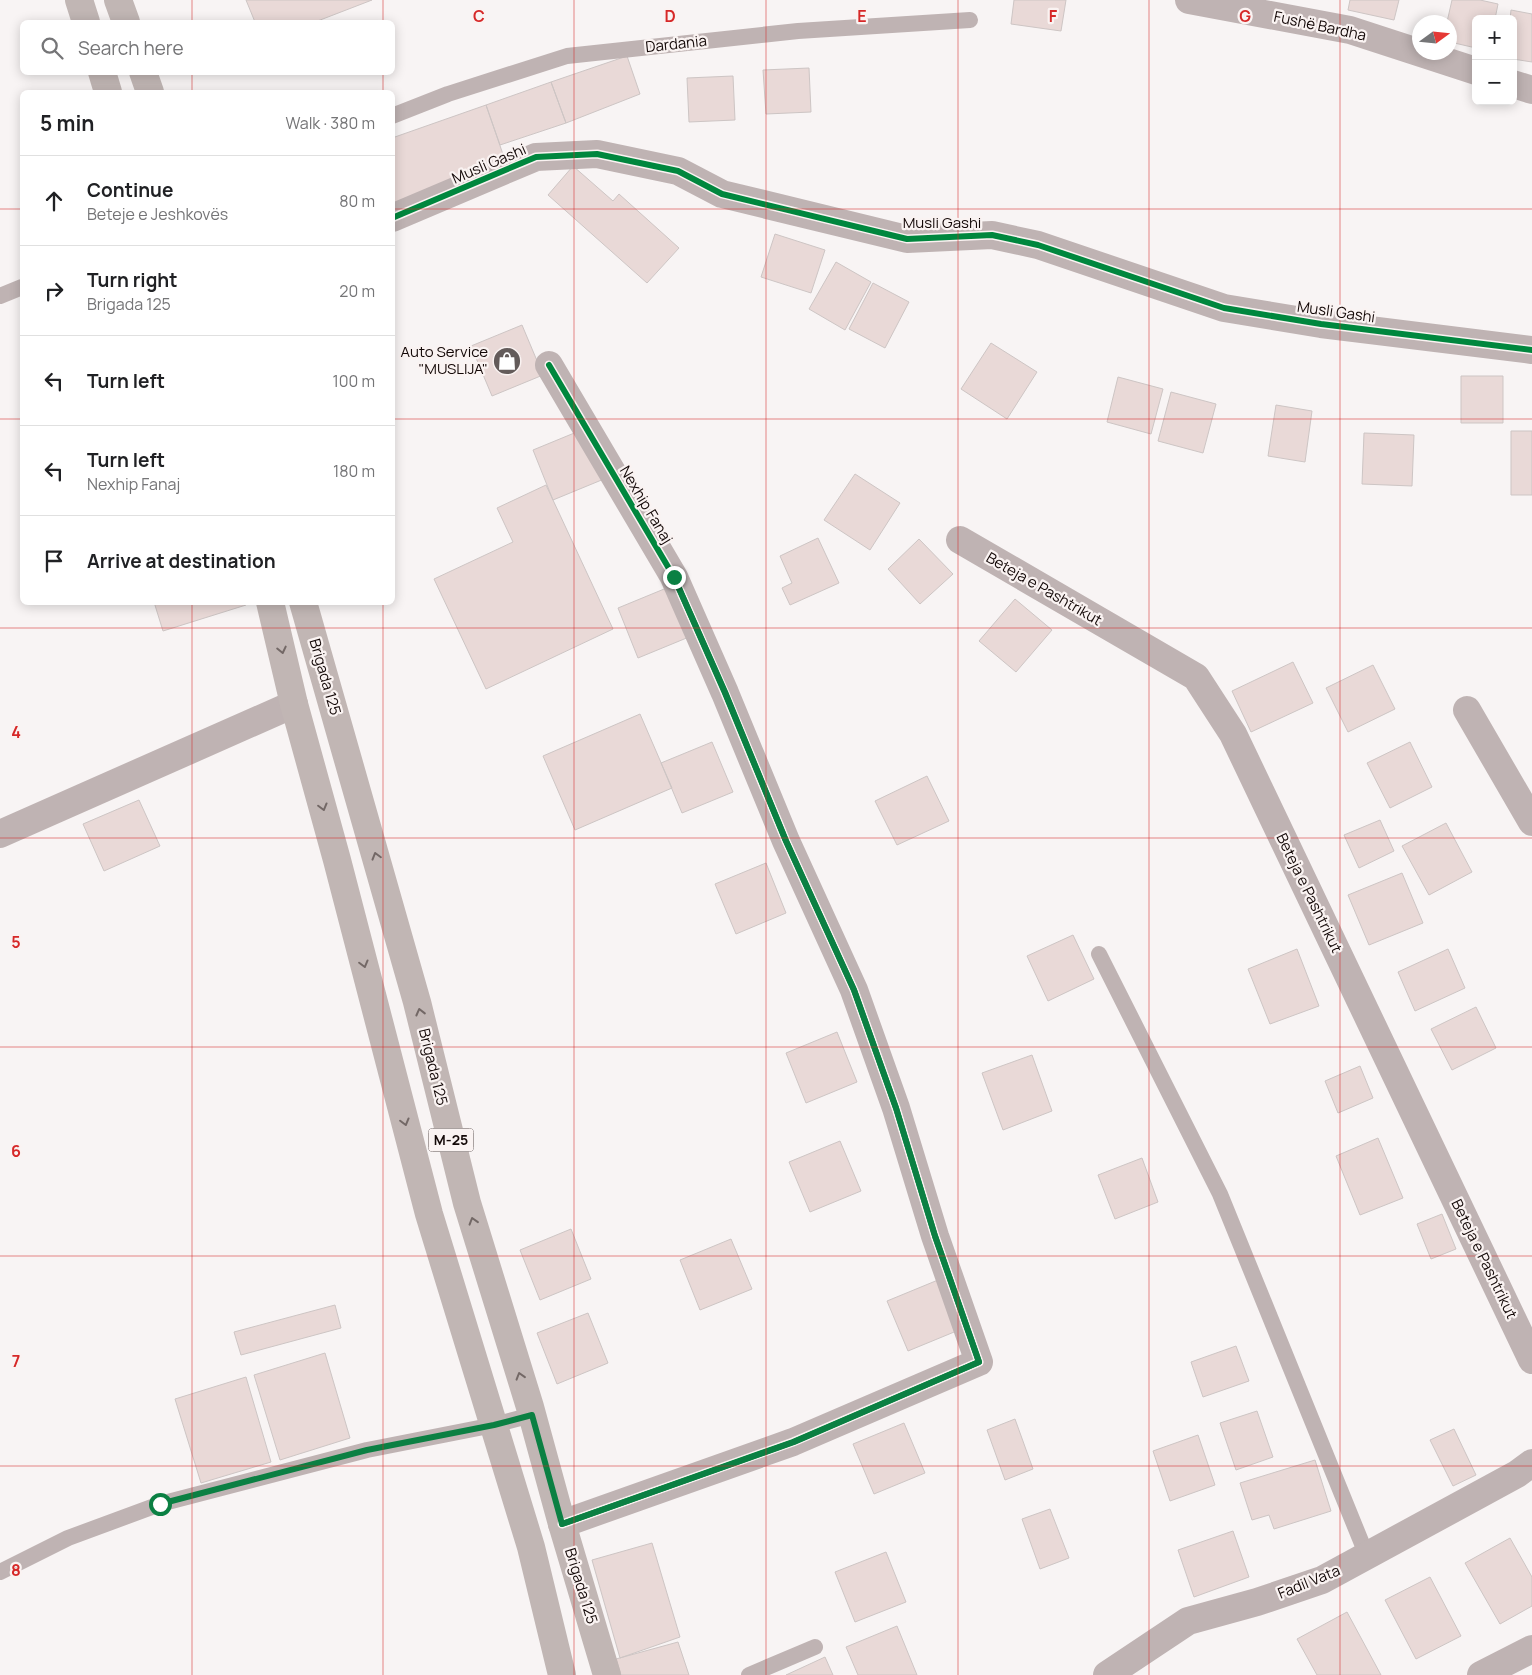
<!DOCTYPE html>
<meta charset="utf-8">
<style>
:root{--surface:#fff;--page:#f6f6f6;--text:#202124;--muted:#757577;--line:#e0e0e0}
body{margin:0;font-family:Manrope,sans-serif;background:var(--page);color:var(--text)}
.controls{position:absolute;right:15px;top:15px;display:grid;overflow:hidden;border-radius:8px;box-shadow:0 2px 12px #0003}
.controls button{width:45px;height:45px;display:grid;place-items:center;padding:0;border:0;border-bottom:1px solid var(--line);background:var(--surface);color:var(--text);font:25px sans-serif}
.compass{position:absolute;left:1412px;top:15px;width:45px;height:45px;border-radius:50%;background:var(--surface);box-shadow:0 2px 12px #0003;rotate:75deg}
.stop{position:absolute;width:15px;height:15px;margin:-11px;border:4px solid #0b8043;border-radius:50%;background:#fff}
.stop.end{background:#0b8043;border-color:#fff;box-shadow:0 1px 5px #0008}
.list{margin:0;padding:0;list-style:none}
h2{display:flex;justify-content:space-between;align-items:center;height:65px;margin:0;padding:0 20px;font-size:21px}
h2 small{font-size:16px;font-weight:400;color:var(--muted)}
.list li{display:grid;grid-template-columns:32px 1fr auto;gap:15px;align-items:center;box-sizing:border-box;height:90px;padding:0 20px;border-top:1px solid var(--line)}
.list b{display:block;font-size:19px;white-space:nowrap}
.list p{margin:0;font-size:16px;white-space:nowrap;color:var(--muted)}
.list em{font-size:16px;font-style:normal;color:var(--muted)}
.icon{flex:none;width:28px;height:28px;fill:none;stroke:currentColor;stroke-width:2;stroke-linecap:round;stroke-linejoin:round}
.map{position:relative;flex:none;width:1532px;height:1675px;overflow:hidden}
.search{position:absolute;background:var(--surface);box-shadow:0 2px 12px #0003;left:20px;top:20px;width:375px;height:55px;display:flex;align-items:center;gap:12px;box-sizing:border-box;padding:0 18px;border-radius:8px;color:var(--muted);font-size:19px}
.panel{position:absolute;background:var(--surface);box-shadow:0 2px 12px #0003;left:20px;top:90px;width:375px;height:515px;border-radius:8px}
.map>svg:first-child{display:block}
.building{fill:#e9d9d7;stroke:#cdc5c4}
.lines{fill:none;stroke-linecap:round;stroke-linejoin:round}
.service{stroke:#bfb3b3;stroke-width:16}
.minor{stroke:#bfb3b3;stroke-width:28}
.primary{stroke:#c1b6b4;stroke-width:28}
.cycleway-casing{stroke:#faf3f2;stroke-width:9}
.cycleway{stroke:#00873e;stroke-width:6}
.oneway{stroke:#736866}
.route{stroke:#0b8043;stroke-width:6}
.grid{fill:none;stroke:#d62828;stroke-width:1;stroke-opacity:0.55}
.labels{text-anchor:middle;stroke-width:4.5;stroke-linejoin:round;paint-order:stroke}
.shield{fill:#faf3f2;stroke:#584e4e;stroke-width:1}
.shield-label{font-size:14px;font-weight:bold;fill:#130807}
.street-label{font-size:15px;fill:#130807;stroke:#faf3f2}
.poi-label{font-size:15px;fill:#130807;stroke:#faf3f2;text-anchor:end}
.grid-label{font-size:16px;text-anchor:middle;font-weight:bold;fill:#d62828;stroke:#faf3f2;stroke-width:4.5;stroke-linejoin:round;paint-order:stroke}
</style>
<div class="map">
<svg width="1532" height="1675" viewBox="0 0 1532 1675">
<rect width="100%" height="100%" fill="#f8f4f4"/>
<path class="building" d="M246,0H372L315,22H255Z
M1014,0H1066L1061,31L1011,24Z
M1350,0H1399L1394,20L1348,10Z
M1452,0H1480L1498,4L1495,19H1476V48L1450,42V22H1447Z
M1511,10L1532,14V62L1513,59V19H1510Z
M627,56L640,94L566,123L551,82Z
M809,68L811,112L766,114L763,70Z
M733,76L735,120L689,122L687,78Z
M551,82L566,123L500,145L486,105Z
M486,105L507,166L392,206V138Z
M573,166L613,201L619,194L679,248L647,283L548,195Z
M775,234L825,250L811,293L761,277Z
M836,262L871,282L845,330L809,309Z
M873,283L909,302L885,348L849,329Z
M522,325L543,375L492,396L471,346Z
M991,343L1037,372L1007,419L961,389Z
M1461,376H1503V423H1461Z
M1118,377L1163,389L1151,434L1107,422Z
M1171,392L1216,404L1203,453L1158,441Z
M1276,405L1312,411L1305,462L1268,456Z
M584,429L604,479L553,500L533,450Z
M1511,431H1532V495H1511Z
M1364,433L1414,435L1412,486L1362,484Z
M855,474L900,503L870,550L824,520Z
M546,485L613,629L486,689L434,579L513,542L497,508Z
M818,538L839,583L790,605L782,588L792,583L780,556Z
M919,539L953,574L920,604L888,569Z
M669,587L689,637L638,658L618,608Z
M1015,599L1052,630L1016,672L979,641Z
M154,602H245L246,605L163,631Z
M1293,662L1313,703L1251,732L1232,691Z
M1373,665L1395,709L1348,732L1326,688Z
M640,714L672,788L575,830L543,756Z
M712,742L733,792L682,813L661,763Z
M1410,742L1432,787L1390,808L1367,763Z
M927,776L949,821L897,845L875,801Z
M139,800L160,846L104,871L83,824Z
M1380,820L1394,851L1359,868L1344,835Z
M1446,823L1472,872L1429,895L1402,846Z
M766,863L786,913L736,934L715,884Z
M1402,873L1423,923L1369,945L1348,895Z
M1073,935L1094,979L1048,1001L1027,956Z
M1297,949L1319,1006L1270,1024L1248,969Z
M1448,949L1465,988L1415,1011L1398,972Z
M1476,1007L1496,1048L1452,1070L1431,1029Z
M837,1032L857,1082L806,1103L786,1053Z
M1032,1055L1052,1111L1003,1130L982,1073Z
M1360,1066L1373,1098L1338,1113L1325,1081Z
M1378,1138L1403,1198L1360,1215L1336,1156Z
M840,1141L861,1191L810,1212L789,1162Z
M1142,1158L1158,1202L1115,1219L1098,1175Z
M1442,1214L1456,1249L1431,1259L1417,1224Z
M571,1229L591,1279L540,1300L520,1250Z
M731,1239L752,1289L700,1310L680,1260Z
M938,1280L959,1330L908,1351L887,1301Z
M335,1305L341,1328L241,1355L234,1332Z
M588,1313L608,1363L557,1384L537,1333Z
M1236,1346L1249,1381L1203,1397L1191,1362Z
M325,1353L350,1438L280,1460L254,1375Z
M246,1377L271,1462L201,1483L175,1399Z
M1257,1411L1273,1457L1236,1470L1220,1423Z
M1015,1419L1033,1469L1005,1480L987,1430Z
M904,1423L925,1473L874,1494L853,1444Z
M1454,1429L1476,1475L1453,1486L1430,1440Z
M1198,1435L1215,1485L1170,1501L1153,1451Z
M1315,1460L1331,1511L1274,1529L1269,1515L1252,1520L1240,1483Z
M1050,1509L1069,1558L1040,1569L1022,1519Z
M1233,1531L1249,1577L1194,1597L1178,1550Z
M1510,1538L1532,1577V1606L1500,1624L1465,1563Z
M652,1543L680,1637L620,1658L592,1560Z
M886,1552L906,1602L855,1622L835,1572Z
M1430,1577L1461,1636L1416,1659L1385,1600Z
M1347,1612L1381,1675H1317L1297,1639Z
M897,1626L917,1675H858L846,1647Z
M678,1642L689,1675H621L616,1659Z
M825,1657L833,1675H786Z"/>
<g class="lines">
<path class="service" d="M392,116L448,94L567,56L798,31L970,20
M0,296L22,287
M1099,954L1220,1194L1367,1556
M0,1572L68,1538L160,1504L367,1450L494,1425L532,1415
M749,1675L815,1647"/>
<path class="minor" d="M1189,0L1350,30L1476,71
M1513,84L1532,90
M392,218L536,157L597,154L678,171L722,194L907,239L992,235L1038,245L1224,308L1321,324L1532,350
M549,365L674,577L725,693L786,841L854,990L896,1108L935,1236L979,1362L793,1442L562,1524
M960,540L1196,677L1233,734L1532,1360
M1467,710L1532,822
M0,834L294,704
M1107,1675L1188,1621L1257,1602L1322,1580L1517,1474L1532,1463
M1481,1675L1532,1649"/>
<path class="primary" d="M79,0L86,22
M118,0L126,22
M102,72L108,92
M143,72L150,92
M270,602L294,704L337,860L429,1214L531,1547L562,1675
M303,602L417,1002L467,1203L530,1407L562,1524L607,1675"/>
<defs>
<path id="cycleway" d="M392,218L536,157L597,154L678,171L722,194L907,239L992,235L1038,245L1224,308L1321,324L1532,350
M549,365L674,577L725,693L786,841L854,990L896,1108L935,1236L979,1362L793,1442L562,1524"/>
</defs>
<use href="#cycleway" class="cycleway-casing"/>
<use href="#cycleway" class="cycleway"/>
</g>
<defs><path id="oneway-chevron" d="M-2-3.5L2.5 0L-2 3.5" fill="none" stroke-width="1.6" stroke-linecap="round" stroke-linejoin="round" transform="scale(1.25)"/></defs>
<g class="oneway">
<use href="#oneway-chevron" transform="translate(282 650) rotate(77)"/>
<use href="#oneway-chevron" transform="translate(323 807) rotate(75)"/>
<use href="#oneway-chevron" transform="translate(376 856) rotate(-106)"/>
<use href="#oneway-chevron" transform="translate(364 964) rotate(75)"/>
<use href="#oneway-chevron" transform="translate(420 1012) rotate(-104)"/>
<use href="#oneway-chevron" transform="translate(405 1122) rotate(75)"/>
<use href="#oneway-chevron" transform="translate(473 1221) rotate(-107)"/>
<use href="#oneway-chevron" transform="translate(520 1376) rotate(-107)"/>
</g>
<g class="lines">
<path class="route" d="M160,1504L367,1450L494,1425L532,1415L562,1524L794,1442L979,1362L935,1236L896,1108L854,990L786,841L725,692L674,577"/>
</g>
<path class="grid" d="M192,0V22M383,0V22M574,0V1675M766,0V1675M958,0V1675M1149,0V1675M1340,0V1675M192,72V92M383,72V92M0,209H22M392,209H1532M0,419H22M392,419H1532M192,602V1675M383,602V1675M0,628H1532M0,838H1532M0,1047H1532M0,1256H1532M0,1466H1532"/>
<defs>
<symbol id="shop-disc" viewBox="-11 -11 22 22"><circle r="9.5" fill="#635b5a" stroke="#faf3f2"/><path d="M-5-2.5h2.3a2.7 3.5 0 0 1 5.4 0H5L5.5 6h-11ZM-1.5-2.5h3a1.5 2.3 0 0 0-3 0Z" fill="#fff"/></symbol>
</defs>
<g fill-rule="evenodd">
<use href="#shop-disc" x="491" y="345" width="32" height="32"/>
</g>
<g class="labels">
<rect class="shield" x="428.5" y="1128.5" width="45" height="23" rx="4"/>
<g class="shield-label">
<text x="451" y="1145">M-25</text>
</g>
<g class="street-label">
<text transform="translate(1320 26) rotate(12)" y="5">Fushë Bardha</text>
<text transform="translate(676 44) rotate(-6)" y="5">Dardania</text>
<text transform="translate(489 164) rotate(-23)" y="5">Musli Gashi</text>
<text x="942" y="228">Musli Gashi</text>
<text transform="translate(1336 312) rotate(8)" y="5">Musli Gashi</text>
<text transform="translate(646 505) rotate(59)" y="5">Nexhip Fanaj</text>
<text transform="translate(1044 589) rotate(30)" y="5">Beteja e Pashtrikut</text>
<text transform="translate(325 677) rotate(74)" y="5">Brigada 125</text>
<text transform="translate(1309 893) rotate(64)" y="5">Beteja e Pashtrikut</text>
<text transform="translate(433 1067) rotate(76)" y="5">Brigada 125</text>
<text transform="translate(1484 1259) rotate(64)" y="5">Beteja e Pashtrikut</text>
<text transform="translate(1309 1582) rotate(-22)" y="5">Fadil Vata</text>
<text transform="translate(581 1586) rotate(73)" y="5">Brigada 125</text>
</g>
<g class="poi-label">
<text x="488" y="357">Auto Service<tspan x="488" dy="17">"MUSLIJA"</tspan></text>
</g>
</g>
<g class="grid-label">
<text x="479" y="22">C</text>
<text x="670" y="22">D</text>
<text x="862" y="22">E</text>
<text x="1053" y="22">F</text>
<text x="1245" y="22">G</text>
<text x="16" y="738">4</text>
<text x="16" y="948">5</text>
<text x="16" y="1157">6</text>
<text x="16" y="1367">7</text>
<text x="16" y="1576">8</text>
</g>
</svg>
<div class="controls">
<button>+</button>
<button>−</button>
</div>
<svg class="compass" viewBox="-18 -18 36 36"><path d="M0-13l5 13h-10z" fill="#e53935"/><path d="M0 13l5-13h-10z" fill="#757577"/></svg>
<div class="stop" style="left:160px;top:1504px"></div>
<div class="stop end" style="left:674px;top:577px"></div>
<div class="search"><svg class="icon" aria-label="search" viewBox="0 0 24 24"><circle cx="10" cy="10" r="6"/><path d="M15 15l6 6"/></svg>Search here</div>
<section class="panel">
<h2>5 min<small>Walk · 380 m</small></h2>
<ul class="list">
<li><svg class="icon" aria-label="ahead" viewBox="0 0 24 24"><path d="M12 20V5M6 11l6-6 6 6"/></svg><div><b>Continue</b><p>Beteje e Jeshkovës</p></div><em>80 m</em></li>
<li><svg class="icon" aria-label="right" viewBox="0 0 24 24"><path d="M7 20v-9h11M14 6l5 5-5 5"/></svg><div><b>Turn right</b><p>Brigada 125</p></div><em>20 m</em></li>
<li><svg class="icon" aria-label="left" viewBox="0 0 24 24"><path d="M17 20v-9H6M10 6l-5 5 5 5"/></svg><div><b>Turn left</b></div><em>100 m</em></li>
<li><svg class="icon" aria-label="left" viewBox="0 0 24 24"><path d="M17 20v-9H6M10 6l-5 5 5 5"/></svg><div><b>Turn left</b><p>Nexhip Fanaj</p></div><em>180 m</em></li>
<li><svg class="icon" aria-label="arrive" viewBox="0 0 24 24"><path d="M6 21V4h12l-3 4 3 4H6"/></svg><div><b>Arrive at destination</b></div></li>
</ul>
</section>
</div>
